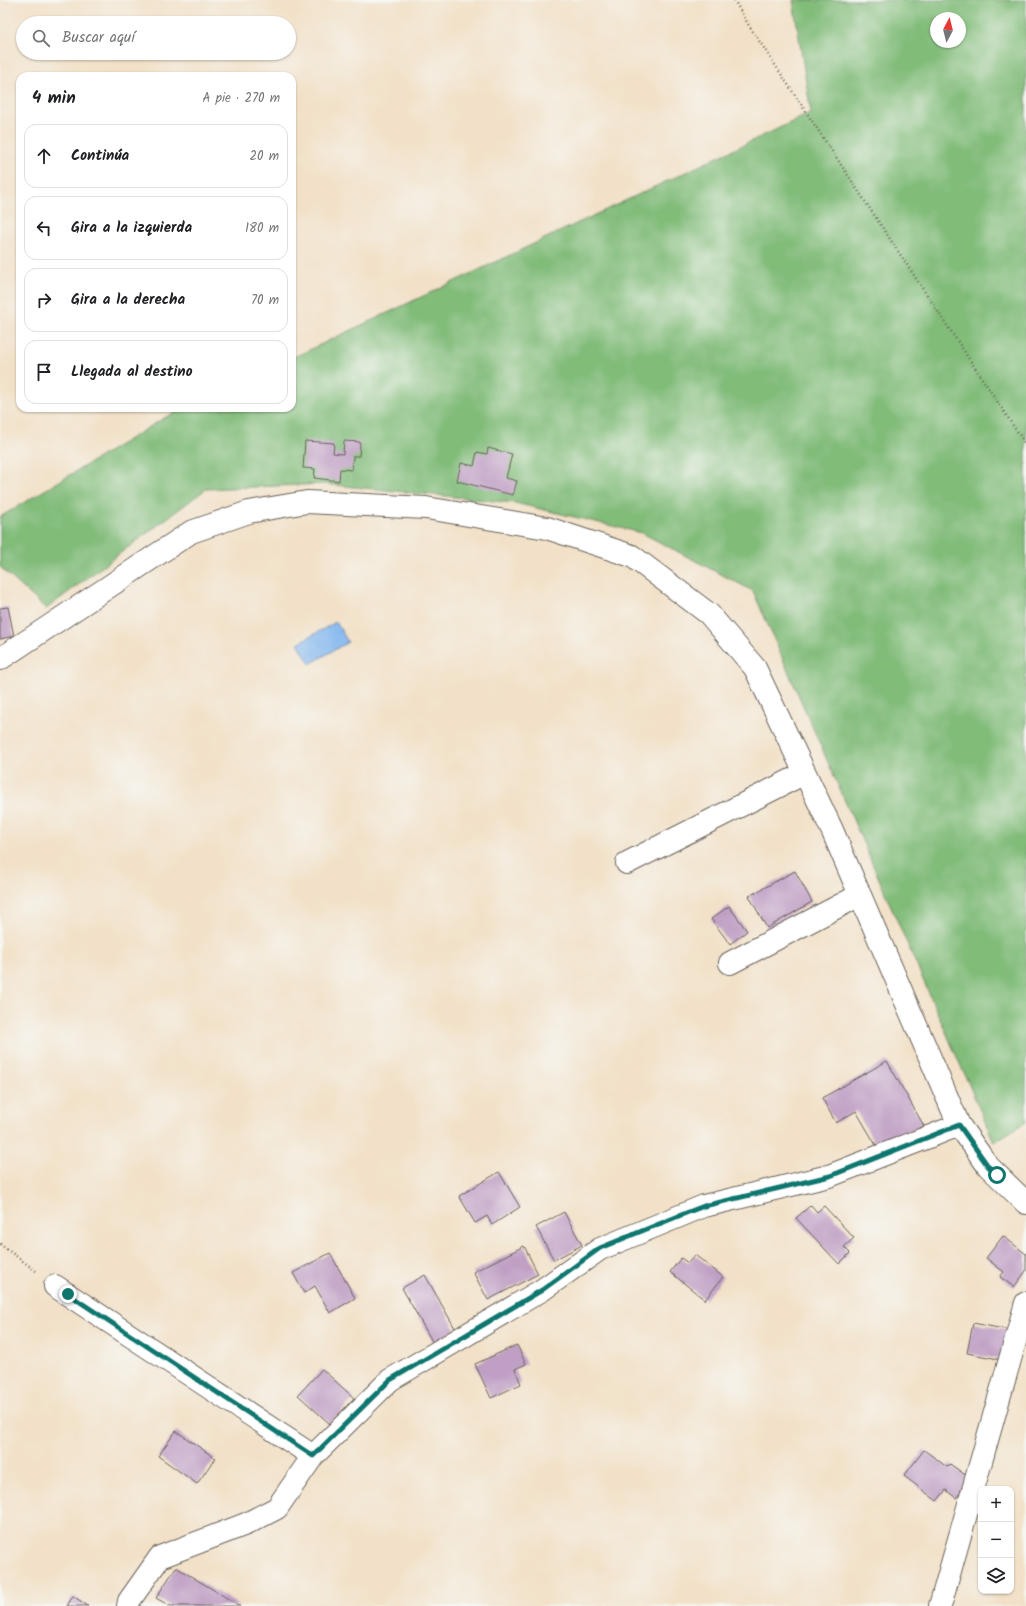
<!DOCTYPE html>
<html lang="es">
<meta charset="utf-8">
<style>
:root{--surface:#fff;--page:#f6f6f6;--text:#202124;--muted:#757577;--line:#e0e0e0}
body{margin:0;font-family:Kalam,sans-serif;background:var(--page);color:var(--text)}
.controls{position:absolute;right:12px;bottom:12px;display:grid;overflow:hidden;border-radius:8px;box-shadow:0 1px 3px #0004}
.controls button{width:36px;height:36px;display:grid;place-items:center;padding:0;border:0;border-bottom:1px solid var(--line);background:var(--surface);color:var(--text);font:20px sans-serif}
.compass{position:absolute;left:930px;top:12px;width:36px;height:36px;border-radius:50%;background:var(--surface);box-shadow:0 1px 3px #0004;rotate:7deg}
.stop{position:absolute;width:12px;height:12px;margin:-9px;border:3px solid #0f766e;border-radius:50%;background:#fff}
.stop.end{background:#0f766e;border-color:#fff;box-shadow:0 1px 4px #0008}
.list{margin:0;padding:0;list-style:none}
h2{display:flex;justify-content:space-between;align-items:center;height:52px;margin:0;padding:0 16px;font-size:17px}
h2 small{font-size:13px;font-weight:400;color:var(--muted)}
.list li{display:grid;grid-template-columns:26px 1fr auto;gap:12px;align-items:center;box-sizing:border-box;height:64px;margin:0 8px 8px;padding:0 8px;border:1px solid var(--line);border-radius:12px}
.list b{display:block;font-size:15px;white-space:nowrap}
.list em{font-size:13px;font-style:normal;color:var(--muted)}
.icon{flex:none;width:22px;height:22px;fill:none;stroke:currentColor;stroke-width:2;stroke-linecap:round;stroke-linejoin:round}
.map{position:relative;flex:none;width:1026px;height:1606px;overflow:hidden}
.search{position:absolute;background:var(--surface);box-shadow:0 1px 3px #0004;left:16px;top:16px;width:280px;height:44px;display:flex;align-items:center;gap:10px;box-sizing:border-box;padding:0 14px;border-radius:22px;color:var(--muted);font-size:15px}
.panel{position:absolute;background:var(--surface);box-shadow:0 1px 3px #0004;left:16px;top:72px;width:280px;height:340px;border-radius:12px}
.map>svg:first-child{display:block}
.forest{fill:#81bc79;stroke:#4e6c4a;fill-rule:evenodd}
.water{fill:#80b5ee;stroke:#4e6885}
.building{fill:#c09fc5}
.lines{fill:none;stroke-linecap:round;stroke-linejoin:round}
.minor-casing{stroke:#676158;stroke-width:24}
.path{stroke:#676158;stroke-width:2.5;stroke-dasharray:1 3;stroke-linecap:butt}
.minor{stroke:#fff;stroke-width:22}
.route{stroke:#0f766e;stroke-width:5}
</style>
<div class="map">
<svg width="1026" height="1606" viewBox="0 0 1026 1606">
<rect width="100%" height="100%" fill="#f6f6f2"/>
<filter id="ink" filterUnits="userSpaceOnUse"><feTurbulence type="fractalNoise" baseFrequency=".025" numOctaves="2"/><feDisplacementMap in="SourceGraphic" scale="8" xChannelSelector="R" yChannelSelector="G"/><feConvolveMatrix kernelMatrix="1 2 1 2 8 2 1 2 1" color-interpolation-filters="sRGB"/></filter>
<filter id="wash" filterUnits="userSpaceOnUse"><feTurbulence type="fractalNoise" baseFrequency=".012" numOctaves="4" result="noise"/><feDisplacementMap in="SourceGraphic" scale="16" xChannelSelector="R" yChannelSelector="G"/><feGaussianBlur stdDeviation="0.9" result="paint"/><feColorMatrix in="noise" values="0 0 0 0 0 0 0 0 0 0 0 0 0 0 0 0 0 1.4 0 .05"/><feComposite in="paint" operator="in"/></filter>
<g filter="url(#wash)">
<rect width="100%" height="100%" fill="#f2e1c8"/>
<path class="forest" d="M793,0H1026V1122L994,1142L753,591L642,533L515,503L324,484L206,489L46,609L0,567V517L166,417L185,408H292V358L811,113ZM936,18H960V42H936Z"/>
<path class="water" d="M336,622L348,642L310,664L298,643Z"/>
<g id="blocks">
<path class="building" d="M305,441L334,443L333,453L343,454L344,441L360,442L359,456H353L352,470L340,469L339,481L314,478L315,469L303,468Z
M488,448L512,454L506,478L517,481L513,495L457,481L461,463L474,466L477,452L487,454Z
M8,607L14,636L0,639V608Z
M795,871L812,902L767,928L749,896Z
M729,906L747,931L730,944L711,919Z
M887,1061L924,1126L880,1152L856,1111L836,1123L822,1098Z
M499,1172L520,1207L492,1225L487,1216L475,1223L459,1196Z
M811,1205L817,1212L824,1206L854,1238L844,1247L850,1253L839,1264L796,1218Z
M564,1212L582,1245L554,1260L536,1227Z
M1003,1236L1026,1254V1271L1014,1287L1000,1277L1004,1272L986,1258Z
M524,1246L538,1274L488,1300L473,1272Z
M330,1253L355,1298L330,1313L315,1286L304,1293L293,1273Z
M695,1255L723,1277L705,1300L670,1272L681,1258L688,1263Z
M425,1275L456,1330L433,1343L402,1288Z
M973,1323L1009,1330L1003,1360L967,1353Z
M517,1345L526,1364L515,1369L521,1384L491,1398L475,1364Z
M322,1369L354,1398L330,1424L298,1395Z
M176,1431L215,1458L197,1484L158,1456Z
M924,1450L947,1467L950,1464L971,1479L956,1498L946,1490L937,1501L904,1476Z
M176,1567L240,1606H170L156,1598Z
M73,1596L88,1606H67Z"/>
</g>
</g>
<g filter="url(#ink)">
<use href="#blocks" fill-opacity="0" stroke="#676158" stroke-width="1"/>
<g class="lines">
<defs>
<path id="minor" d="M0,659L191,532L249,512L307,502L426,508L547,528L632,556L709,614L755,668L832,830L959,1125L988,1166L1026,1203
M627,863L805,773
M730,963L860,895
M55,1286L313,1456
M128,1606L129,1601L160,1557L246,1524L277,1508L313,1456L390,1380L542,1290L600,1249L704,1206L829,1176L959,1125
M940,1606L1026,1303"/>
</defs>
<use href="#minor" class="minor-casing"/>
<path class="path" d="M734,0L748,24L1026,445
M0,1244L36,1271"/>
<use href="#minor" class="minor"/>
</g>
</g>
<g class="lines" filter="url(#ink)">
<path class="route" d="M68,1294L313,1456L390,1380L542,1290L600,1248L691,1211L704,1206L830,1176L959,1125L988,1166L997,1175"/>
</g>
</svg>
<div class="controls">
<button>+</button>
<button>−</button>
<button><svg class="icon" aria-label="layers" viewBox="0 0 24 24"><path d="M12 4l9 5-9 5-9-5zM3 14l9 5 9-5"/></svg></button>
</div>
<svg class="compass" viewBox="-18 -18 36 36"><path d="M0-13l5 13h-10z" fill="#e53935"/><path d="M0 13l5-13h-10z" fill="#757577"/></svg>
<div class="stop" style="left:997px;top:1175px"></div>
<div class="stop end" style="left:68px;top:1294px"></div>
<div class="search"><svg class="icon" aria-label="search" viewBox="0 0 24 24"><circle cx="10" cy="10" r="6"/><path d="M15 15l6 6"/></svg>Buscar aquí</div>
<section class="panel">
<h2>4 min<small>A pie · 270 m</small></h2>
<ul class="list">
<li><svg class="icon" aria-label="ahead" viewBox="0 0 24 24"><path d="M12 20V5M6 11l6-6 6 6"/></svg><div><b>Continúa</b></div><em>20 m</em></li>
<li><svg class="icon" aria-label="left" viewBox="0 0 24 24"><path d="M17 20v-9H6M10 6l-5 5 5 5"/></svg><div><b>Gira a la izquierda</b></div><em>180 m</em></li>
<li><svg class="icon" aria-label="right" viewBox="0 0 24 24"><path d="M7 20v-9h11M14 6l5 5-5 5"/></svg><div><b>Gira a la derecha</b></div><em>70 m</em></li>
<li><svg class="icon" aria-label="arrive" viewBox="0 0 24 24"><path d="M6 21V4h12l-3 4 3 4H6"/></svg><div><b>Llegada al destino</b></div></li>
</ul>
</section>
</div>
